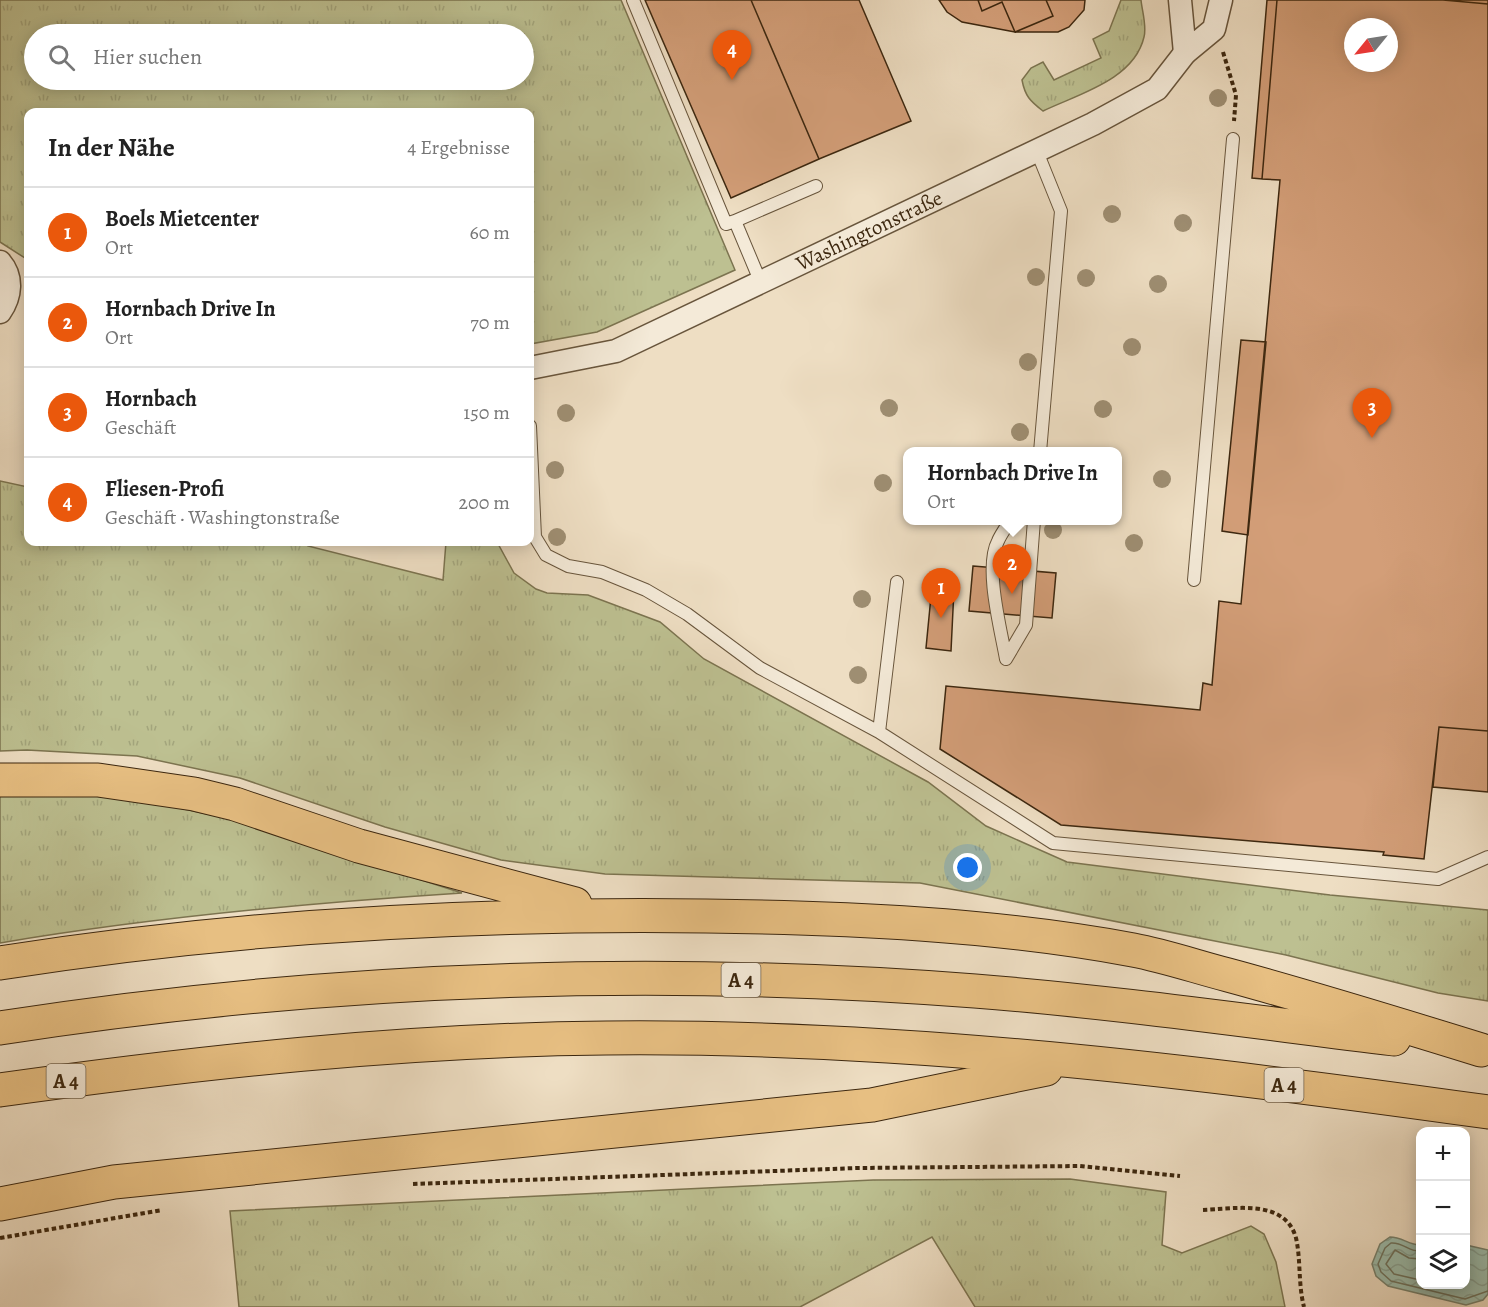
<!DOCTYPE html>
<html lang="de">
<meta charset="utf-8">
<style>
:root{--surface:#fff;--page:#f2f2f2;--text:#222;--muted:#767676;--line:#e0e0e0;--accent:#ea580c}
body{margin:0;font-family:Alegreya,serif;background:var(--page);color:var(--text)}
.controls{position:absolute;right:18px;bottom:18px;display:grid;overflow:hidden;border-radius:12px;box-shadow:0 3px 15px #0003}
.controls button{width:54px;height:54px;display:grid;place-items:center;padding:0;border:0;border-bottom:2px solid var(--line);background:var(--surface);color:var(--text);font:30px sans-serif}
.compass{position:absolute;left:1344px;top:18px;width:54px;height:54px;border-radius:50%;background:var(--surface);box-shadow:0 3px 15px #0003;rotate:240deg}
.you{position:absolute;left:968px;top:868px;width:21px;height:21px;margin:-15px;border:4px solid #fff;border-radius:50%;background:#1a73e8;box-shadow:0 0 0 9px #1a73e833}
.badge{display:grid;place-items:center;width:39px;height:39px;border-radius:50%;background:var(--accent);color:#fff;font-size:20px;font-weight:700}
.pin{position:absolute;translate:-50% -50px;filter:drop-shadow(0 2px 3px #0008)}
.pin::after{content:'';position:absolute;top:32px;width:21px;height:18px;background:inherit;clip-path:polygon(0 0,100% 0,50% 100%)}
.popup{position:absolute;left:903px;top:447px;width:219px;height:78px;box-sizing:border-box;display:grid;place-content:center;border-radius:12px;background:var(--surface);filter:drop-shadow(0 2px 4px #0005);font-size:20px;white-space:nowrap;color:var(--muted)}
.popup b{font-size:22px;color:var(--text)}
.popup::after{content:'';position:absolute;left:50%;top:100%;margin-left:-12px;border:12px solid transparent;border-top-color:var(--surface)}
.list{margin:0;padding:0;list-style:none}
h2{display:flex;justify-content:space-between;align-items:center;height:78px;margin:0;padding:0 24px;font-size:26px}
h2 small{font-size:20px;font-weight:400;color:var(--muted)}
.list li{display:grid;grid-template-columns:39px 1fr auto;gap:18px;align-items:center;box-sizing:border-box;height:90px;padding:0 24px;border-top:2px solid var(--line)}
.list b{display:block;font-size:22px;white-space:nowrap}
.list p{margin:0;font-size:20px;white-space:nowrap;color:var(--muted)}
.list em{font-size:20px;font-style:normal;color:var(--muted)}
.icon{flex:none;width:33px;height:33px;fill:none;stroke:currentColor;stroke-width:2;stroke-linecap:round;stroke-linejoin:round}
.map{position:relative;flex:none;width:1488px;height:1307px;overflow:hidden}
.search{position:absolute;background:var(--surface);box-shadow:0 3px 15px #0003;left:24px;top:24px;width:510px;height:66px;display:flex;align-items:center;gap:15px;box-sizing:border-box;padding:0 21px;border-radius:33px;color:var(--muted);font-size:22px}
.panel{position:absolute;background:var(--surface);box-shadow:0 3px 15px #0003;left:24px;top:108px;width:510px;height:438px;border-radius:12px}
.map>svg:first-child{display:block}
.grass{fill:url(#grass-tufts);stroke:#7c7450;stroke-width:1.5;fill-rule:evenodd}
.water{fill:url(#water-waves);stroke:#75816e;stroke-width:1.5}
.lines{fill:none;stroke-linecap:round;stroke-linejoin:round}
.shore{stroke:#6c725e;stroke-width:1.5}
.building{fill:#d39e78;stroke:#3c270f;stroke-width:1.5;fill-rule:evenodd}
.service-casing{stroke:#68553c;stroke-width:14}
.minor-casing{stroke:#68553c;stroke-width:25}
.motorway-casing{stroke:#3c270f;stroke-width:35}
.path{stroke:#3c270f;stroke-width:4;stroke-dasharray:4.5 3;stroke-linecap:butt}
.service{stroke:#f4ead8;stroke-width:12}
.minor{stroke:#f4ead8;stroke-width:22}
.motorway{stroke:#e7bf82;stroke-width:33}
.tree{fill:#9e8e72}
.labels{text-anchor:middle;stroke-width:4.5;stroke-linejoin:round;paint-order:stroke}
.shield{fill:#f4ead8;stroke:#73624b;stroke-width:1.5}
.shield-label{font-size:20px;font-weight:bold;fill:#3c270f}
.street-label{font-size:21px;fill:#3c270f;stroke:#f4ead8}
</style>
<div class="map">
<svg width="1488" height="1307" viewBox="0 0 1488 1307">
<defs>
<pattern id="grass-tufts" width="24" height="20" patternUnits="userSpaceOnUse" patternTransform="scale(1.5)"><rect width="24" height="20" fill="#bdc091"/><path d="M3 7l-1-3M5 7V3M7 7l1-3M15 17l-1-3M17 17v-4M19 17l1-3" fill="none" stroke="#a3a57c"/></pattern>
<pattern id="water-waves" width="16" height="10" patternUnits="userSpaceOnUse" patternTransform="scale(1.5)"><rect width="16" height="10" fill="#9bbdad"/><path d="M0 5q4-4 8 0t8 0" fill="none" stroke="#86a294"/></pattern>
</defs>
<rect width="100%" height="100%" fill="#eedec3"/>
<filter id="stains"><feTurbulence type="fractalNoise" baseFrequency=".00333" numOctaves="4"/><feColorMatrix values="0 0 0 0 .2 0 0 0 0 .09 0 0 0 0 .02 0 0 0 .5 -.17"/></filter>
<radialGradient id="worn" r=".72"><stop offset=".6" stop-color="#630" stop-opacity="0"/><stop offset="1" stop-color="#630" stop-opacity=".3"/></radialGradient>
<path class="grass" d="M0,0H621L735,270L597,332L530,344V112H28V260L0,242ZM34,34H524V80H34Z
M1121,0H1141C1142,11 1147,26 1144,37C1134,80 1078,94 1043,111C1030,101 1025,96 1022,80L1031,68L1043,62L1054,80L1101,58L1093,39L1109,31Z
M0,481L28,487V542H309L308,546L443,580L446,542H497L514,573L536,589L547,593L588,595L660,622L704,659L928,782L986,826L1067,862L1330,895L1488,910V1001L1438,993L1286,955L920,883L605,874L501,860L385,827L240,778L137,756L27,750L0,751Z
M56,793L142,800L235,820L462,893C307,903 153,917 0,943V794Z
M1070,1179L1166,1192L1162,1245L1182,1253L1251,1226L1264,1234L1276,1262L1285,1307H975L932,1237L800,1307H239L230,1211L873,1180Z"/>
<path class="water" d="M1390,1237C1402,1237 1409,1245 1420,1245V1284H1466V1245L1488,1250V1294L1483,1300L1466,1305L1388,1286L1376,1276L1372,1264L1380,1244Z"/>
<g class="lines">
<path class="shore" d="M1420,1251C1409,1252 1403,1242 1391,1243L1385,1248L1378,1264L1381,1272L1391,1281L1465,1299L1488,1291
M1420,1259L1409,1258L1395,1250L1386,1264L1394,1274L1420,1280"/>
</g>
<path class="building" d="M645,0H751L819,159L731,198Z
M751,0H859L911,121L819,159Z
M939,0H978L982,11L1002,2L1015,32L962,22L947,12Z
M978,0H1046L1053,16L1015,32L1002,2L982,11Z
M1046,0H1085L1084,10L1069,27L1058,32H1015L1053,16Z
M1267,0H1277L1262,179L1252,178Z
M1277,0H1443L1488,4V731L1439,727L1424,859L1383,855L1384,852L1061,825L940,749L946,686L1200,710L1203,683L1212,685L1219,601L1241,604L1280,180L1262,179ZM1353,27H1389V63H1353Z
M1443,0H1488V4Z
M1241,340L1266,342L1248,535L1222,531Z
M973,566L1056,573L1052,618L969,611Z
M932,586L954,589L951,651L926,648Z
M1439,727L1488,731V792L1433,787Z"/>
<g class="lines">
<defs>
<path id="service" d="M633,0L726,224L735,221
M1036,149L1061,211L1040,452
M761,283L735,221L816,186
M530,426L535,537L546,555L568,566L602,572L646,590L687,614L760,668L879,732L1053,843L1438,879L1488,857
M1194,580L1233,139
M1006,659L1026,625L1034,520
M1006,659C1001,630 984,567 998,541C1001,534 1006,528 1010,520
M879,732L897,582"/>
<g id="minor">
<path d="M1180,0L1185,53"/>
<path d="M0,262C13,277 11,296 0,312"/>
<path id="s1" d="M530,368L616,351L1093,124L1157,89L1185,53L1214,29L1221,0"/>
</g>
<path id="motorway" d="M0,780H98L194,794L235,804L359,846L575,904
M0,963C234,926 470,913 706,916C848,918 993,924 1133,950C1165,956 1197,967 1228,975C1313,998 1397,1024 1481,1050
M0,1028C322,978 650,966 975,991C1115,1002 1254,1022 1394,1039
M0,1090C201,1062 402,1040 606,1038C901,1035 1196,1071 1488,1112
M0,1204L114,1182L872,1105L1046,1069"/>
</defs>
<use href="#service" class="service-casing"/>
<use href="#minor" class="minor-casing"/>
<use href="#motorway" class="motorway-casing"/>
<path class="path" d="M1223,52L1236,95L1234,121
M413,1184L858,1168L1080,1166L1180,1176
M1203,1210C1233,1209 1285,1198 1296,1238C1301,1260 1298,1284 1304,1307
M0,1238L162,1210"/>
<use href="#service" class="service"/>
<use href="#minor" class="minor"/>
<use href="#motorway" class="motorway"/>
</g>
<g class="tree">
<circle cx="1218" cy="98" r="9"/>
<circle cx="1112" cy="214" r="9"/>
<circle cx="1183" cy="223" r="9"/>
<circle cx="1036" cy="277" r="9"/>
<circle cx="1086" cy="278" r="9"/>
<circle cx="1158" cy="284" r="9"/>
<circle cx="1132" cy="347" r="9"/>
<circle cx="1028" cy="362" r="9"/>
<circle cx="889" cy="408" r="9"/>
<circle cx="1103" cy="409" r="9"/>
<circle cx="566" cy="413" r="9"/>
<circle cx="1020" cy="432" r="9"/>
<circle cx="555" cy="470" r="9"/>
<circle cx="1162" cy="479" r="9"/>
<circle cx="883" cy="483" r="9"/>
<circle cx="1053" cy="530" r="9"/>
<circle cx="557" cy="537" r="9"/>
<circle cx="1134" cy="543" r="9"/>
<circle cx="862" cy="599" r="9"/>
<circle cx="858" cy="675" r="9"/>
</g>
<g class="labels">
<g class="shield">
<rect x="721.5" y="963" width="39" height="34" rx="4.5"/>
<rect x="46.5" y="1064" width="39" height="34" rx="4.5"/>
<rect x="1264.5" y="1068" width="39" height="34" rx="4.5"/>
</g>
<g class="shield-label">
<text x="741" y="987">A 4</text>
<text x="66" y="1088">A 4</text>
<text x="1284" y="1092">A 4</text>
</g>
<g class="street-label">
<text dy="7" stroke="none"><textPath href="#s1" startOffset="368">Washingtonstraße</textPath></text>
</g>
</g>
<rect width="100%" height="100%" filter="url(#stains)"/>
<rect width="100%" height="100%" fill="url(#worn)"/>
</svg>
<div class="controls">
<button>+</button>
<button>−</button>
<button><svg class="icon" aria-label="layers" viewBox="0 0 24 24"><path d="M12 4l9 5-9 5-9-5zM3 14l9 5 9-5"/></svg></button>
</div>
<svg class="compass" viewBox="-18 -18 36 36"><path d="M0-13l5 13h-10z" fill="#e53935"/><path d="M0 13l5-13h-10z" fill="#767676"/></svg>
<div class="you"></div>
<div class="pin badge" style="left:941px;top:618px">1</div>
<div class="pin badge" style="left:1012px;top:594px">2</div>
<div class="popup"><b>Hornbach Drive In</b>Ort</div>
<div class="pin badge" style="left:1372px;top:438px">3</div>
<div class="pin badge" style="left:732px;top:80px">4</div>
<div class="search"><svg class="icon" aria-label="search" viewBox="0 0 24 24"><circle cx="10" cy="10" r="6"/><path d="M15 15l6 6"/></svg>Hier suchen</div>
<section class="panel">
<h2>In der Nähe<small>4 Ergebnisse</small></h2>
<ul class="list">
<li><span class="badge">1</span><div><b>Boels Mietcenter</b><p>Ort</p></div><em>60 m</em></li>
<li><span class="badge">2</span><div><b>Hornbach Drive In</b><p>Ort</p></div><em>70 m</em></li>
<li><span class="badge">3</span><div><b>Hornbach</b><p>Geschäft</p></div><em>150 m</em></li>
<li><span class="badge">4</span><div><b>Fliesen-Profi</b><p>Geschäft · Washingtonstraße</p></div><em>200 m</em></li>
</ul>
</section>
</div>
